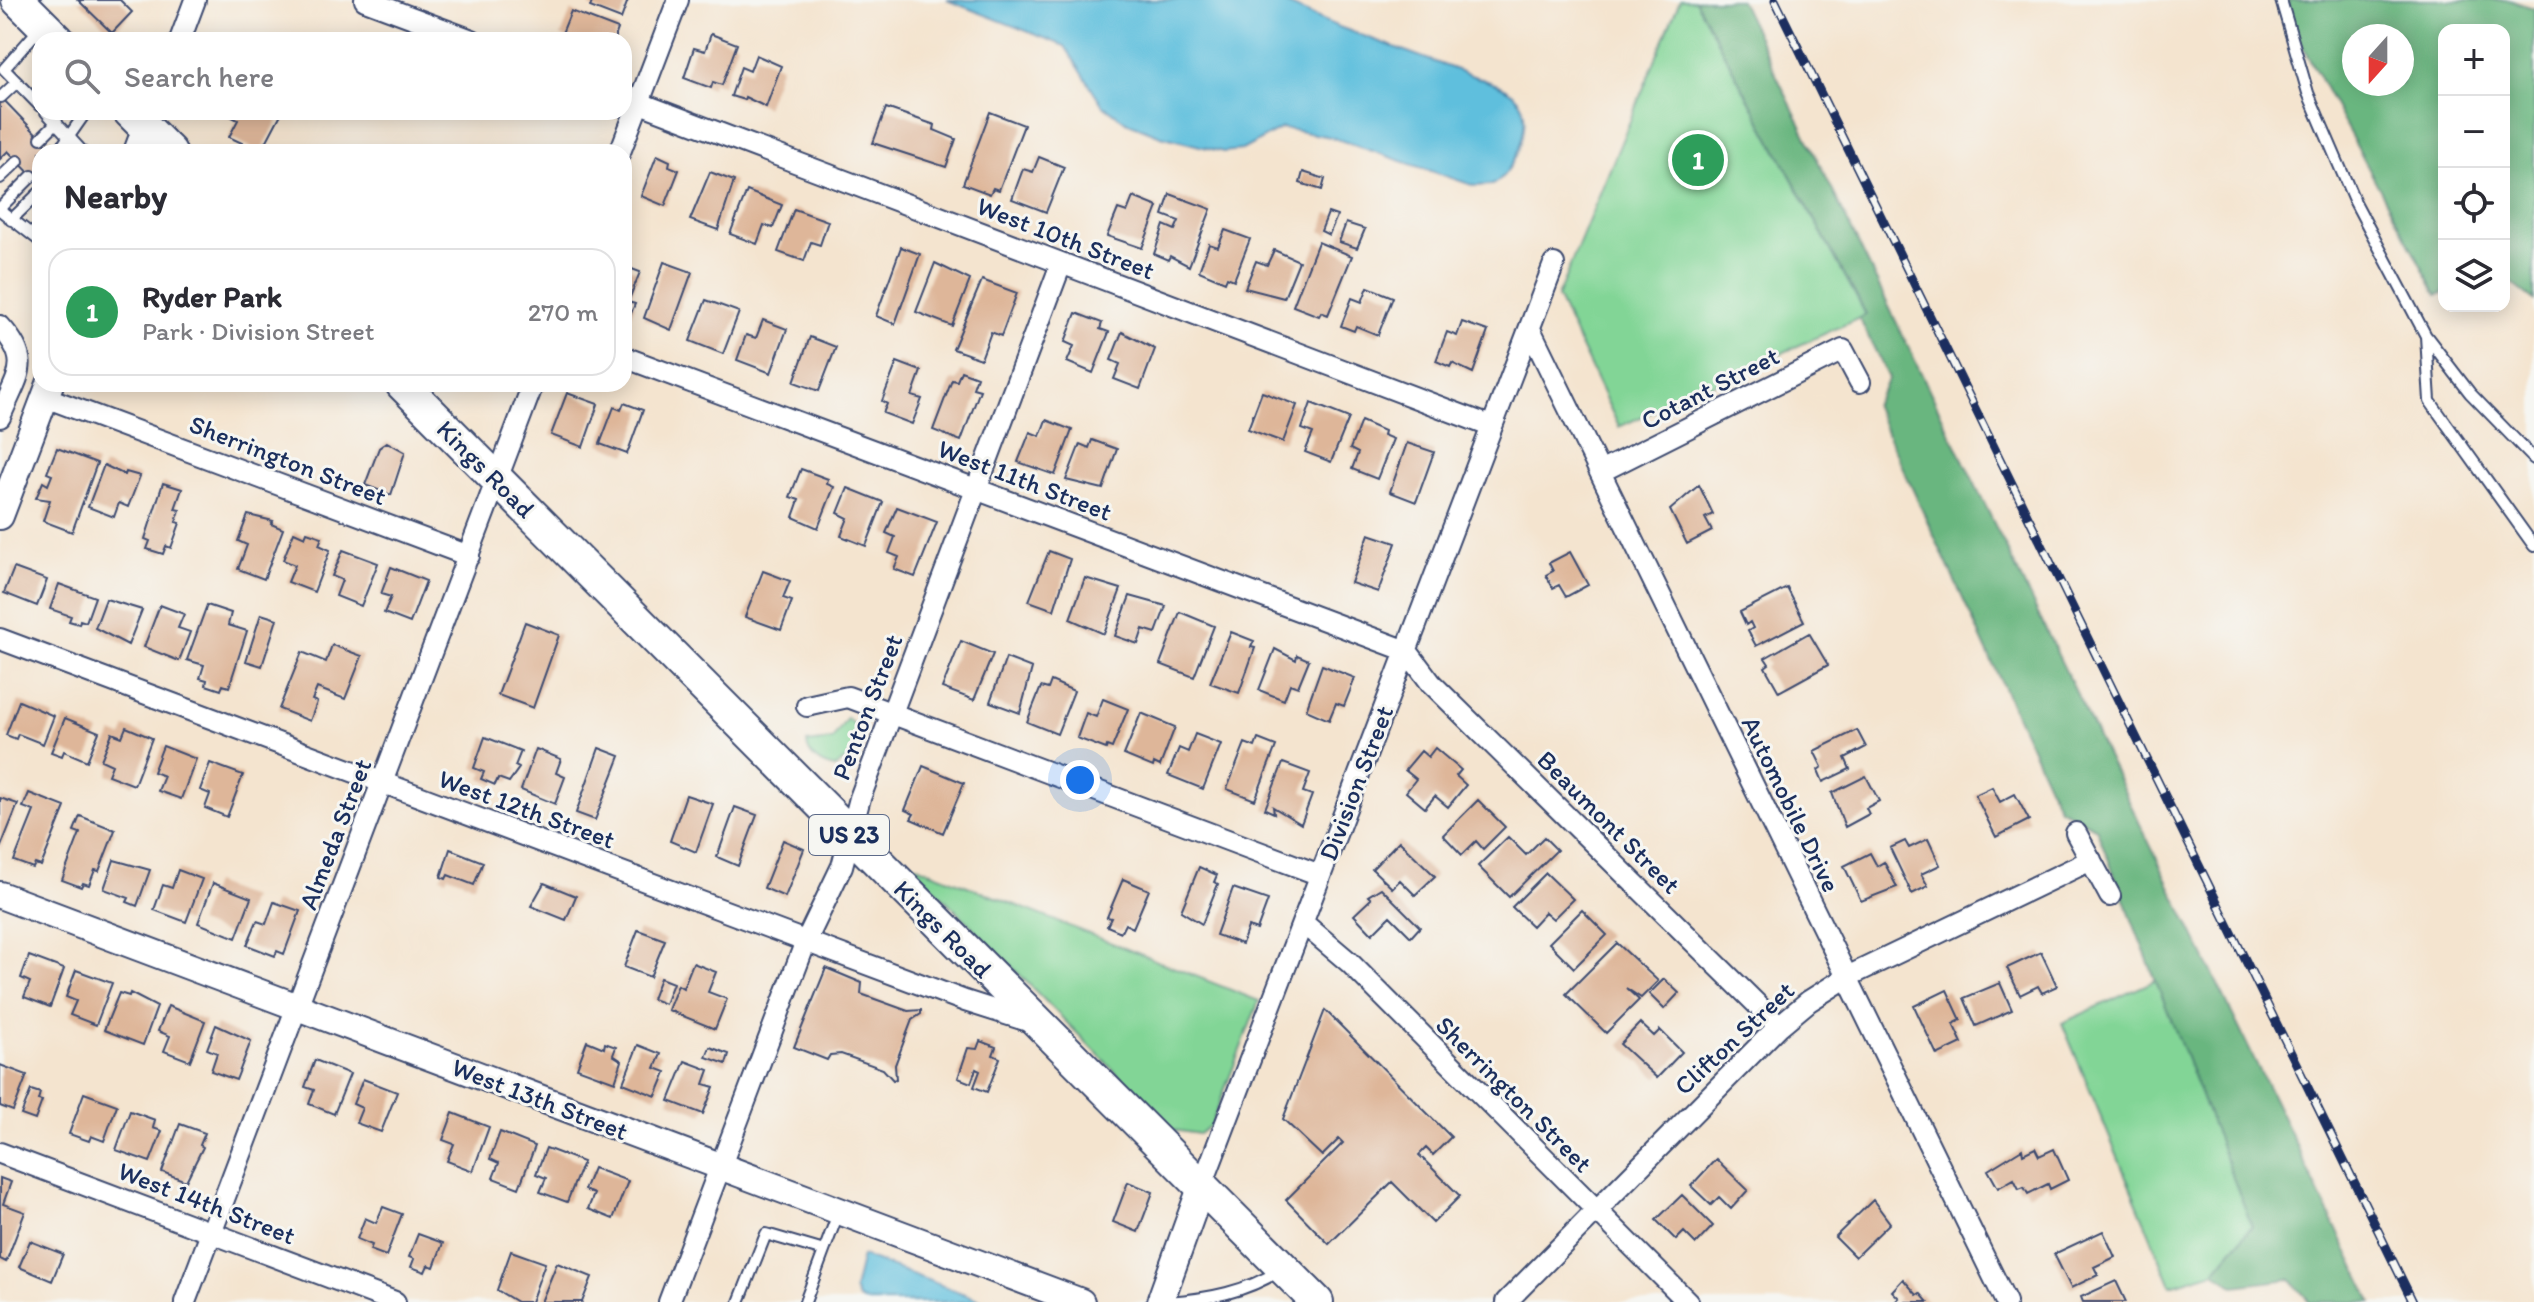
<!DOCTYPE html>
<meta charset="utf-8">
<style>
:root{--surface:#fff;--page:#f2f2f3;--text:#2b2b33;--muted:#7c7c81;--line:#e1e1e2;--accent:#c8321e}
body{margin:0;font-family:Itim,sans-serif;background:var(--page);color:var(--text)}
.controls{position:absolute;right:24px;top:24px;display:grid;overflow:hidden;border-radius:16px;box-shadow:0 4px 20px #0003}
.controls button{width:72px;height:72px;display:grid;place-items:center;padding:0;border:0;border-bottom:2px solid var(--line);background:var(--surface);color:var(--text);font:40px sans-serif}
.compass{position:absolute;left:2342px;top:24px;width:72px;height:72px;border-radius:50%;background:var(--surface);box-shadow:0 4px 20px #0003;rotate:201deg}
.you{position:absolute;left:1080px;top:780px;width:28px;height:28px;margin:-20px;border:6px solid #fff;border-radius:50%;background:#1a73e8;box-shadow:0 0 0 12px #1a73e833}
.badge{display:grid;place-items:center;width:52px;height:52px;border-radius:50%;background:var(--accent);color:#fff;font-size:26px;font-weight:700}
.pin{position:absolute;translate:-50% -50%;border:4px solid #fff;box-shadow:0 2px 8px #0006}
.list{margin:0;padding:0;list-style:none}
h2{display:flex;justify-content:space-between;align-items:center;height:104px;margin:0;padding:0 32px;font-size:34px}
h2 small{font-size:26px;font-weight:400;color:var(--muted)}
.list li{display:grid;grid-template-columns:52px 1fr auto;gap:24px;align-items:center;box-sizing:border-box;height:128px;margin:0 16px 16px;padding:0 16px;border:2px solid var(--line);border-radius:24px}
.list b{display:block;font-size:30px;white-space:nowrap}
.list p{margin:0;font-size:26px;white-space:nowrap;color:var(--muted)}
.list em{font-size:26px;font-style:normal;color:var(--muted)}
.icon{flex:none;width:44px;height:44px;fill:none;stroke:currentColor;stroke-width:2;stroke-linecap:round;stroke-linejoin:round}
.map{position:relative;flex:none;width:2534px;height:1302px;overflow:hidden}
.search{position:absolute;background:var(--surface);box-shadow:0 4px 20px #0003;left:32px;top:32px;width:600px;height:88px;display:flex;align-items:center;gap:20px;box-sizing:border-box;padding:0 28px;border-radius:24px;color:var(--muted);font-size:30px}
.panel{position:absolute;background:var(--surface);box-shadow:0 4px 20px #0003;left:32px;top:144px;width:600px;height:248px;border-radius:24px}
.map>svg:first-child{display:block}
.green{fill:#82d596;stroke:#4e827a;stroke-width:2}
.forest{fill:#69b67f;stroke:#42726e;stroke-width:2;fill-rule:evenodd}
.water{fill:#5fbfdd;stroke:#3d779e;stroke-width:2}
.building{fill:#deb699}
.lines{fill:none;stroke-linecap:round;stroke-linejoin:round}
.service-casing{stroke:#3c4a6f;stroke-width:14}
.minor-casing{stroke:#3c4a6f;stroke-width:24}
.tertiary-casing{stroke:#3c4a6f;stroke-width:30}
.primary-casing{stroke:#3c4a6f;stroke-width:36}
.service{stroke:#fff;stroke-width:10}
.minor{stroke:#fff;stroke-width:20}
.tertiary{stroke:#fff;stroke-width:26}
.primary{stroke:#fff;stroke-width:32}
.rail-casing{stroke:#1b2f5e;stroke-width:9}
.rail{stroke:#f6f6f2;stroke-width:6;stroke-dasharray:18;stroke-linecap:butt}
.labels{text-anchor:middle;stroke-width:6;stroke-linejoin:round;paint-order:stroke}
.shield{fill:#f6f6f2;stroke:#5d6b8a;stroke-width:2}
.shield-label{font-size:24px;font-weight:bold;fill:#1b2f5e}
.street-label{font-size:26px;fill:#1b2f5e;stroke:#f6f6f2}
</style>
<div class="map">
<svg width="2534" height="1302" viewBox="0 0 2534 1302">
<rect width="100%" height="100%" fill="#f6f6f2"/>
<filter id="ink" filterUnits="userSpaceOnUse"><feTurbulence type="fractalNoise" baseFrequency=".0125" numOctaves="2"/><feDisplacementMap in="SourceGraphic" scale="16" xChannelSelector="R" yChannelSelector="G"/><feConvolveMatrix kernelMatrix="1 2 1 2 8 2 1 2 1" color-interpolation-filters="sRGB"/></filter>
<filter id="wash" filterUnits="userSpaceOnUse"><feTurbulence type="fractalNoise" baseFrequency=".006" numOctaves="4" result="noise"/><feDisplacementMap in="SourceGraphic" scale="32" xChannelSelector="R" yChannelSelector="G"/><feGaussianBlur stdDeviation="1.8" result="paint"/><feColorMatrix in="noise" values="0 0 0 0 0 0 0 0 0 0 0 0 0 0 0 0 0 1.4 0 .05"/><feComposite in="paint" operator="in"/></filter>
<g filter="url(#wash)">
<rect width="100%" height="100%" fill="#f4e4cf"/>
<path class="green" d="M1680,0H1695L1866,315L1619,427L1557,297Z
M847,718L860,731L856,752L835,768C822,766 808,757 807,743L832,740Z
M909,863L1259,1001L1211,1125L1199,1134L1173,1130Z
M2156,980L2252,1226L2214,1272L2171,1285L2062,1023Z"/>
<path class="forest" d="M1695,0H1740L2372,1302H2310L2290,1279L2234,1286L2214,1272L2252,1226L2096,828L2059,808L1874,405L1889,378L1859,318L1866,314Z
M2288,0H2509L2534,8V300L2504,277V30H2444V293L2437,295L2291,25ZM2354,36H2402V84H2354Z"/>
<path class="water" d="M947,0H1277L1339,27L1498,85C1508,90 1517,95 1522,106C1531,129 1513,174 1492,185L1475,186L1331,137L1282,128L1242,150L1223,152L1161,136L1126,122L1102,104L1065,46Z
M862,1256H863L986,1302H866L858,1299L854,1290Z"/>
<g id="blocks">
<path class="building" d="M78,0H120L132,12L112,33Z
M593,0H628L621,19L590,7Z
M571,11L618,29L614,40H571L561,36Z
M711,34L737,44L722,85L713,82L711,88L684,78L694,48L705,51Z
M756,55L781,66L766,107L745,97L744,100L731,96L741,67L750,71Z
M0,96L54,152H40V184L8,151L0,159Z
M886,108L935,125L934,130L956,139L946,167L873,143Z
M223,112H282L261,152L229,137L238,120Z
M990,112L1024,125L999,190L993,188L990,194L963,184Z
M657,155L670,161L669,166L679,170L665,206L641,196Z
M1039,157L1064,167L1046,212L1012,199L1023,169L1033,172Z
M710,172L734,181L718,230L690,220Z
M1303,172L1325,179L1322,190L1300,183Z
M747,191L782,205L773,228L764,225L757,244L730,234Z
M1170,194L1211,209L1189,266L1170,256L1168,260L1154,254L1164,225L1175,230L1179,221L1163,215Z
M1133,197L1158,207L1142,248L1107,236L1118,209L1127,212Z
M794,209L828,221L820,245L811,242L804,261L778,252Z
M1328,213L1337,216L1329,235L1321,231Z
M1346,223L1365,229L1357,248L1339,242Z
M1225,230L1250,239L1234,280L1227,277L1225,282L1199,271L1209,244L1218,247Z
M1318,242L1352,256L1328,315L1321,312L1319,316L1293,306Z
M901,247L920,254L895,324L876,316Z
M1274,250L1299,261L1284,298L1245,288L1256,261L1267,265Z
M664,262L692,272L671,330L644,318Z
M935,263L970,280L952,326L916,312Z
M624,266L640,272L628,302L635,304L629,318L624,316Z
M982,280L1017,293L1001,336L991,332L981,359L953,349Z
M1368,287L1393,297L1378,335L1356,326L1354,331L1341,326L1352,298L1362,302Z
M706,300L739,312L723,354L690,341Z
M1076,313L1102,323L1100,329L1109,332L1093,373L1067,362L1074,346L1065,342Z
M763,320L787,329L771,373L737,360L746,335L756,338Z
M1462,322L1488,331L1473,373L1452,363L1450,367L1436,361L1447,332L1457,336Z
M1122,332L1155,349L1140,389L1114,379L1120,364L1111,360Z
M810,337L836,347L819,391L794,382Z
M897,362L921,371L912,396L922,399L912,424L883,413L887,404L882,401Z
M961,371L977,377L973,388L980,390L961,441L933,430L952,380L957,381Z
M1262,392L1297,405L1283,442L1248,429Z
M567,393L598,404L583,447L551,435Z
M624,403L643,410L627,454L600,444L614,407L621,410Z
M1311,403L1349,418L1331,462L1305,452L1313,433L1302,429Z
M1046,420L1072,430L1055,475L1018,462L1030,432L1040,436Z
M1361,421L1384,431L1383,435L1393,439L1377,479L1352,469L1358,453L1350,449Z
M1092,440L1117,449L1103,489L1066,480L1080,444L1089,448Z
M387,442L405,452L391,495L365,485L379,448Z
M1407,443L1434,452L1416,502L1390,492Z
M57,448L97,463L72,532L43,521L50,500L36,498L43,482L48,485L52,475L47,473Z
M104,465L125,475L126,472L140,476L128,507L119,503L114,517L88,507Z
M801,469L828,479L827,484L834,487L818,528L793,517L799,500L790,497Z
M163,483L182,489L175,509L180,510L176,522L180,523L171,548L166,546L163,554L147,549L150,541L145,539Z
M1699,485L1713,514L1705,518L1712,531L1687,544L1670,510Z
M848,488L883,502L866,546L841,536L848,518L838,513Z
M897,507L937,522L915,577L894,569L899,557L889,553L895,537L886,533Z
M248,515L273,521L271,524L283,529L264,579L238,569L247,545L238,541Z
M294,532L305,537L307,532L322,537L319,545L330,550L314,592L288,582L295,565L283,560Z
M1369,534L1396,543L1378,592L1351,583Z
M343,550L378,563L361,606L336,596L342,580L332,576Z
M1049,551L1070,559L1054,610L1029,601Z
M1570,552L1588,585L1566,597L1559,585L1553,588L1546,575L1553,571L1549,563Z
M391,567L426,581L410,623L384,613L391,597L381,594Z
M14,568L47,580L37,606L4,593Z
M763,571L790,581L783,598L792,601L781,630L745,617Z
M1085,578L1121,589L1104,634L1070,619Z
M59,584L95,597L86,622L80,620L79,624L69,621L71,616L50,609Z
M1787,588L1804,621L1756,646L1748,631L1753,628L1750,622L1746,625L1740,612Z
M1130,596L1166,606L1156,633L1143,629L1138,644L1115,636Z
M106,599L142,610L128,645L95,628Z
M160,605L184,614L178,628L190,632L179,661L144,647Z
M207,605L231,613L228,625L247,631L229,687L223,685L221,690L206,685L207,680L200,678L204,665L187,660Z
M1180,612L1214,626L1194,677L1160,664Z
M261,614L277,619L262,666L246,661Z
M525,622L559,635L533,708L498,695Z
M1231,632L1254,641L1251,647L1255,648L1239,693L1210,683Z
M1809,633L1828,665L1779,692L1765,667L1769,664L1765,658Z
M961,641L993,654L974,700L942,688Z
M332,645L362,656L345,699L317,688L312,700L317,702L310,721L279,709L302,652L326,662Z
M1275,649L1296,660L1297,655L1309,660L1298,687L1290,684L1284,700L1259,690Z
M1006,658L1032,668L1020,713L990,702Z
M1322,665L1355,678L1344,706L1336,703L1329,720L1306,710Z
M1051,681L1074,691L1057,734L1027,722L1041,687L1048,689Z
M1103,699L1128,709L1112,748L1107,746L1106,749L1077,738L1086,713L1096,717Z
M19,701L54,716L43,744L18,734L16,739L6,735Z
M1141,713L1175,727L1160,766L1154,763L1153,767L1124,755Z
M65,718L99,732L87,761L64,751L62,756L51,752Z
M126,727L152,738L134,785L108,775L112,765L101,760L112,733L122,737Z
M1857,730L1866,747L1845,758L1850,769L1823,782L1818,770L1822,767L1814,751Z
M1195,734L1221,744L1203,789L1168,775L1179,748L1188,752Z
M485,737L521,751L515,766L519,768L509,782L498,778L495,785L481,779L484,772L474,768Z
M1258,739L1276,746L1255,800L1227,789L1245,743L1255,747Z
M163,746L196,759L181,799L158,791L164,776L153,772Z
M599,748L620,756L595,820L576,813Z
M1435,748L1461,770L1456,776L1466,785L1448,807L1435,796L1425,808L1406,792L1416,779L1405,770L1421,751L1428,757Z
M536,749L561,759L556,773L565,777L555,804L521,790Z
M210,763L243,775L227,817L205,808L210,794L200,790Z
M1283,763L1310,773L1303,792L1312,795L1301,824L1273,807L1274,813L1265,809Z
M923,766L964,783L943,833L911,819L914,814L905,810Z
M1866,776L1879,801L1866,808L1869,814L1845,827L1832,793Z
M1992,787L2000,802L2015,794L2029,820L1996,837L1975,795Z
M29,793L65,807L41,866L35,864L33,868L14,861L34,811L23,807Z
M686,795L713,804L696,852L670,841Z
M0,798L18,804L0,849Z
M1478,800L1505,827L1483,849L1476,841L1462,855L1443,835Z
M735,807L757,815L738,866L717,857Z
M80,816L115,830L99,871L95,870L89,885L83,883L81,887L62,880L80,833L74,831Z
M1508,837L1526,855L1544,837L1557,850L1509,897L1478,866Z
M1928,839L1940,865L1921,874L1928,886L1912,894L1890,848L1905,841L1909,848Z
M783,840L804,849L785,897L764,888Z
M1399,841L1435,876L1415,895L1400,880L1392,888L1372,869Z
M450,849L483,862L474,885L448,875L446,879L441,877Z
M1870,853L1877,866L1884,862L1897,887L1861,901L1844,866Z
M114,860L150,870L137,906L127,902L129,898L104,889Z
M1199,867L1217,875L1214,882L1218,884L1202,924L1181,911Z
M178,870L202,879L186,922L154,910L163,885L172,888Z
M1546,873L1573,899L1553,919L1545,912L1532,926L1512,907Z
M1123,879L1149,890L1133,928L1125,924L1121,932L1107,926L1111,918L1107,917Z
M213,883L251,898L236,938L198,923Z
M544,883L576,896L566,920L531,906Z
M1233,888L1268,900L1257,930L1248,927L1242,944L1216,935Z
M1381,888L1420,927L1411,937L1390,916L1372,934L1354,915L1371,899L1368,896Z
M274,902L300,911L284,954L277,951L275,956L247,945L257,921L266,924Z
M1582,910L1607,935L1574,968L1549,943Z
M638,930L665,940L650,977L624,967Z
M1617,943L1658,981L1641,998L1626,988L1639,1000L1606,1033L1566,994Z
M2041,952L2057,986L2042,993L2038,986L2020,995L2007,968Z
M29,956L64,969L50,1007L24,997L30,982L21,978Z
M693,963L716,972L708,992L727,999L715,1029L668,1010L678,985L683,988Z
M826,968L862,983L861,994L908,1011L921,1010V1014L912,1020L895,1065L896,1079L893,1080L883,1069L841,1054L830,1055L827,1060L794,1047Z
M76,970L112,983L96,1025L70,1015L76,1001L66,997Z
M660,978L673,983L665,1004L652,999Z
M1664,979L1679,993L1664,1009L1649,994Z
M2000,983L2012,1010L1976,1026L1964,998Z
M1947,990L1961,1020L1953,1024L1962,1043L1937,1055L1914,1006Z
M119,993L129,996L130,993L157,1007L143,1045L104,1030Z
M168,1006L205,1021L190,1061L164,1051L170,1036L158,1031Z
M1325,1010L1451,1137L1433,1155L1426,1148L1419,1155L1460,1196L1433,1223L1392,1182L1329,1244L1286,1200L1343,1143L1339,1139L1322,1156L1283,1119Z
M1640,1023L1654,1036L1660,1030L1682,1052L1657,1078L1620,1044Z
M216,1025L251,1041L236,1080L211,1071L217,1053L207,1049Z
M587,1041L604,1048L605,1043L616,1047L613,1055L622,1061L615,1082L577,1068Z
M980,1041L996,1047L993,1055L1000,1058L987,1092L974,1087L980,1071L976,1069L971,1083L958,1078L968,1048L977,1049Z
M638,1045L661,1054L655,1068L666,1072L656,1096L623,1083Z
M710,1047L729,1054L726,1064L706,1057Z
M315,1060L350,1074L334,1114L309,1104L314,1090L305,1087Z
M685,1061L709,1070L704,1084L714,1087L703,1114L669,1101Z
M0,1065L27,1075L13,1111L0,1106Z
M363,1079L397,1092L381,1132L356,1123L362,1108L353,1104Z
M31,1090L40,1093L38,1100L42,1101L35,1120L21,1115Z
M84,1093L117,1105L104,1141L91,1136L89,1141L69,1134Z
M130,1111L155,1120L153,1128L162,1131L150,1162L116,1150Z
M453,1113L489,1127L473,1171L447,1161L454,1144L443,1140Z
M180,1124L205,1133L200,1145L203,1147L186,1181L162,1172Z
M500,1132L535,1146L519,1188L493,1178L499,1163L490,1159Z
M546,1148L583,1162L567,1202L540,1192L546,1178L536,1174Z
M2035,1148L2039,1156L2054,1149L2068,1180L2050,1189L2048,1184L2028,1194L2024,1187L2019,1189L2014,1179L1998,1188L1988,1170L2022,1149L2023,1154Z
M1716,1159L1748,1190L1731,1209L1719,1197L1711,1205L1691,1186Z
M593,1168L628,1181L613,1219L588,1209L594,1194L584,1190Z
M0,1178L11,1182L3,1204L25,1212L6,1262L0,1259Z
M1128,1182L1153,1192L1138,1232L1113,1222Z
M1682,1195L1713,1226L1696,1244L1684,1232L1676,1240L1656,1220Z
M1873,1200L1890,1223L1855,1257L1835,1237Z
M383,1207L402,1214L386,1256L370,1250L372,1245L357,1239L365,1218L376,1223Z
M2103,1231L2115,1257L2094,1267L2098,1275L2071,1288L2054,1254Z
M418,1234L443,1243L434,1267L428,1265L425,1272L411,1267L414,1259L409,1257Z
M30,1241L63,1254L52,1281L19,1267Z
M511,1251L545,1263L531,1302H517L497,1290Z
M557,1263L592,1277L582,1302H541Z
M1903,1279L1917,1295L1920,1293L1928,1302H1895L1899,1298L1892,1291Z
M2116,1281L2126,1302H2083L2081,1297Z"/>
</g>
</g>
<g filter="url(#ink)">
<use href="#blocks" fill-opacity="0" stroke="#3c4a6f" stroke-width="2"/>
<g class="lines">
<defs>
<path id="service" d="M2281,0L2308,93L2354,200L2426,336L2430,401L2534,546
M40,28L4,69L40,106
M1,97L17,82
M46,112L80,149L78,152
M41,138L57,122
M58,152L86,112
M0,178L18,161
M0,208L32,176
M0,210L40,241
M11,220L40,192
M2427,337L2470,393L2534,459
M739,1302L766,1234L824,1251
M805,1302L839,1211
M1168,1302C1208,1299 1247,1292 1280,1270"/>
<path id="minor" d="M365,0L472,40
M180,40L195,0
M624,97L1490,426
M620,152L678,0
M0,326C34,363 17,375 0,417
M1530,329L2006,1302
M624,357L1407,651L1431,683L1779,1026
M45,397L469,556
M1600,472L1843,350L1860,382
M0,639L965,1001L1031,1022
M807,706L848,697L1320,875
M2076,833L2110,896
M1303,923L1349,962L1688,1302
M0,1153L395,1302
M1201,1188L1554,264
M185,1302L533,384
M669,1302L806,941L842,866L860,798L1061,264
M1506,1302L1779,1026L1809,1001L1847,977L2091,860"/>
<path id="tertiary" d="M137,152L146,128
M0,516L50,384
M0,895L1081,1302
M1160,1302L1201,1188"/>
<path id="primary" d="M18,0L58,40
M130,112L170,152
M402,384L1317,1302"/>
</defs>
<use href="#service" class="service-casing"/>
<use href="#minor" class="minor-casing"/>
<use href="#tertiary" class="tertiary-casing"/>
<use href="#primary" class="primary-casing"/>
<use href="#service" class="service"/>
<use href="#minor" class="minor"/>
<use href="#tertiary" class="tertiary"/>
<use href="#primary" class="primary"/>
<defs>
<path id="rail" d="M1775,0L2413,1302"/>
</defs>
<use href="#rail" class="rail-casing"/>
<use href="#rail" class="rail"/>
</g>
</g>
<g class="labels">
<rect class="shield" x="809" y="815" width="80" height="40" rx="6"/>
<g class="shield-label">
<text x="849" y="843">US 23</text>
</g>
<g class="street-label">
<text transform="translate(1066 238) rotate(21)" y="9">West 10th Street</text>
<text transform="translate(1710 388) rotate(-27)" y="9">Cotant Street</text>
<text transform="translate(288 460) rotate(21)" y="9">Sherrington Street</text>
<text transform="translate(486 469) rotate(45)" y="9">Kings Road</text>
<text transform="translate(1025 480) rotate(21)" y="9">West 11th Street</text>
<text transform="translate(867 707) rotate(-69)" y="9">Penton Street</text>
<text transform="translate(1356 783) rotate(-69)" y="9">Division Street</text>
<text transform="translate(1791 804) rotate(64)" y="9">Automobile Drive</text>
<text transform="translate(527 809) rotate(20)" y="9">West 12th Street</text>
<text transform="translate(1609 822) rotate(45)" y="9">Beaumont Street</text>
<text transform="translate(335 834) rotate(-69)" y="9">Almeda Street</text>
<text transform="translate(943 929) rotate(45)" y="9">Kings Road</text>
<text transform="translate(1734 1038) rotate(-43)" y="9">Clifton Street</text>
<text transform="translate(1514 1094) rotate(45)" y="9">Sherrington Street</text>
<text transform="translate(540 1099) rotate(21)" y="9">West 13th Street</text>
<text transform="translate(207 1203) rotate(21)" y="9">West 14th Street</text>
</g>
</g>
</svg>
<div class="controls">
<button>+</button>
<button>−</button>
<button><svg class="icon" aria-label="locate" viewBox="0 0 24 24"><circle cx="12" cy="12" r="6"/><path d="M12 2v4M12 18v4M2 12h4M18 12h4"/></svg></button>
<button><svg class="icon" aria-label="layers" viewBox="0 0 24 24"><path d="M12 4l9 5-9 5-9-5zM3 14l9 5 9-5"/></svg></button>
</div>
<svg class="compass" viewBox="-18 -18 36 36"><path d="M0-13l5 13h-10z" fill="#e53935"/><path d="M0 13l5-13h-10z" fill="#7c7c81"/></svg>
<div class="you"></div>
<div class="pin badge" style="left:1698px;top:160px;background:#2e9e5b">1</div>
<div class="search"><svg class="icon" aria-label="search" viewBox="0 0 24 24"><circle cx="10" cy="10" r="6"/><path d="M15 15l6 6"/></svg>Search here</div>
<section class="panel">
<h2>Nearby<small></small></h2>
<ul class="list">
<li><span class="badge" style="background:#2e9e5b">1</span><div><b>Ryder Park</b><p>Park · Division Street</p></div><em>270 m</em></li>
</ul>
</section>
</div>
